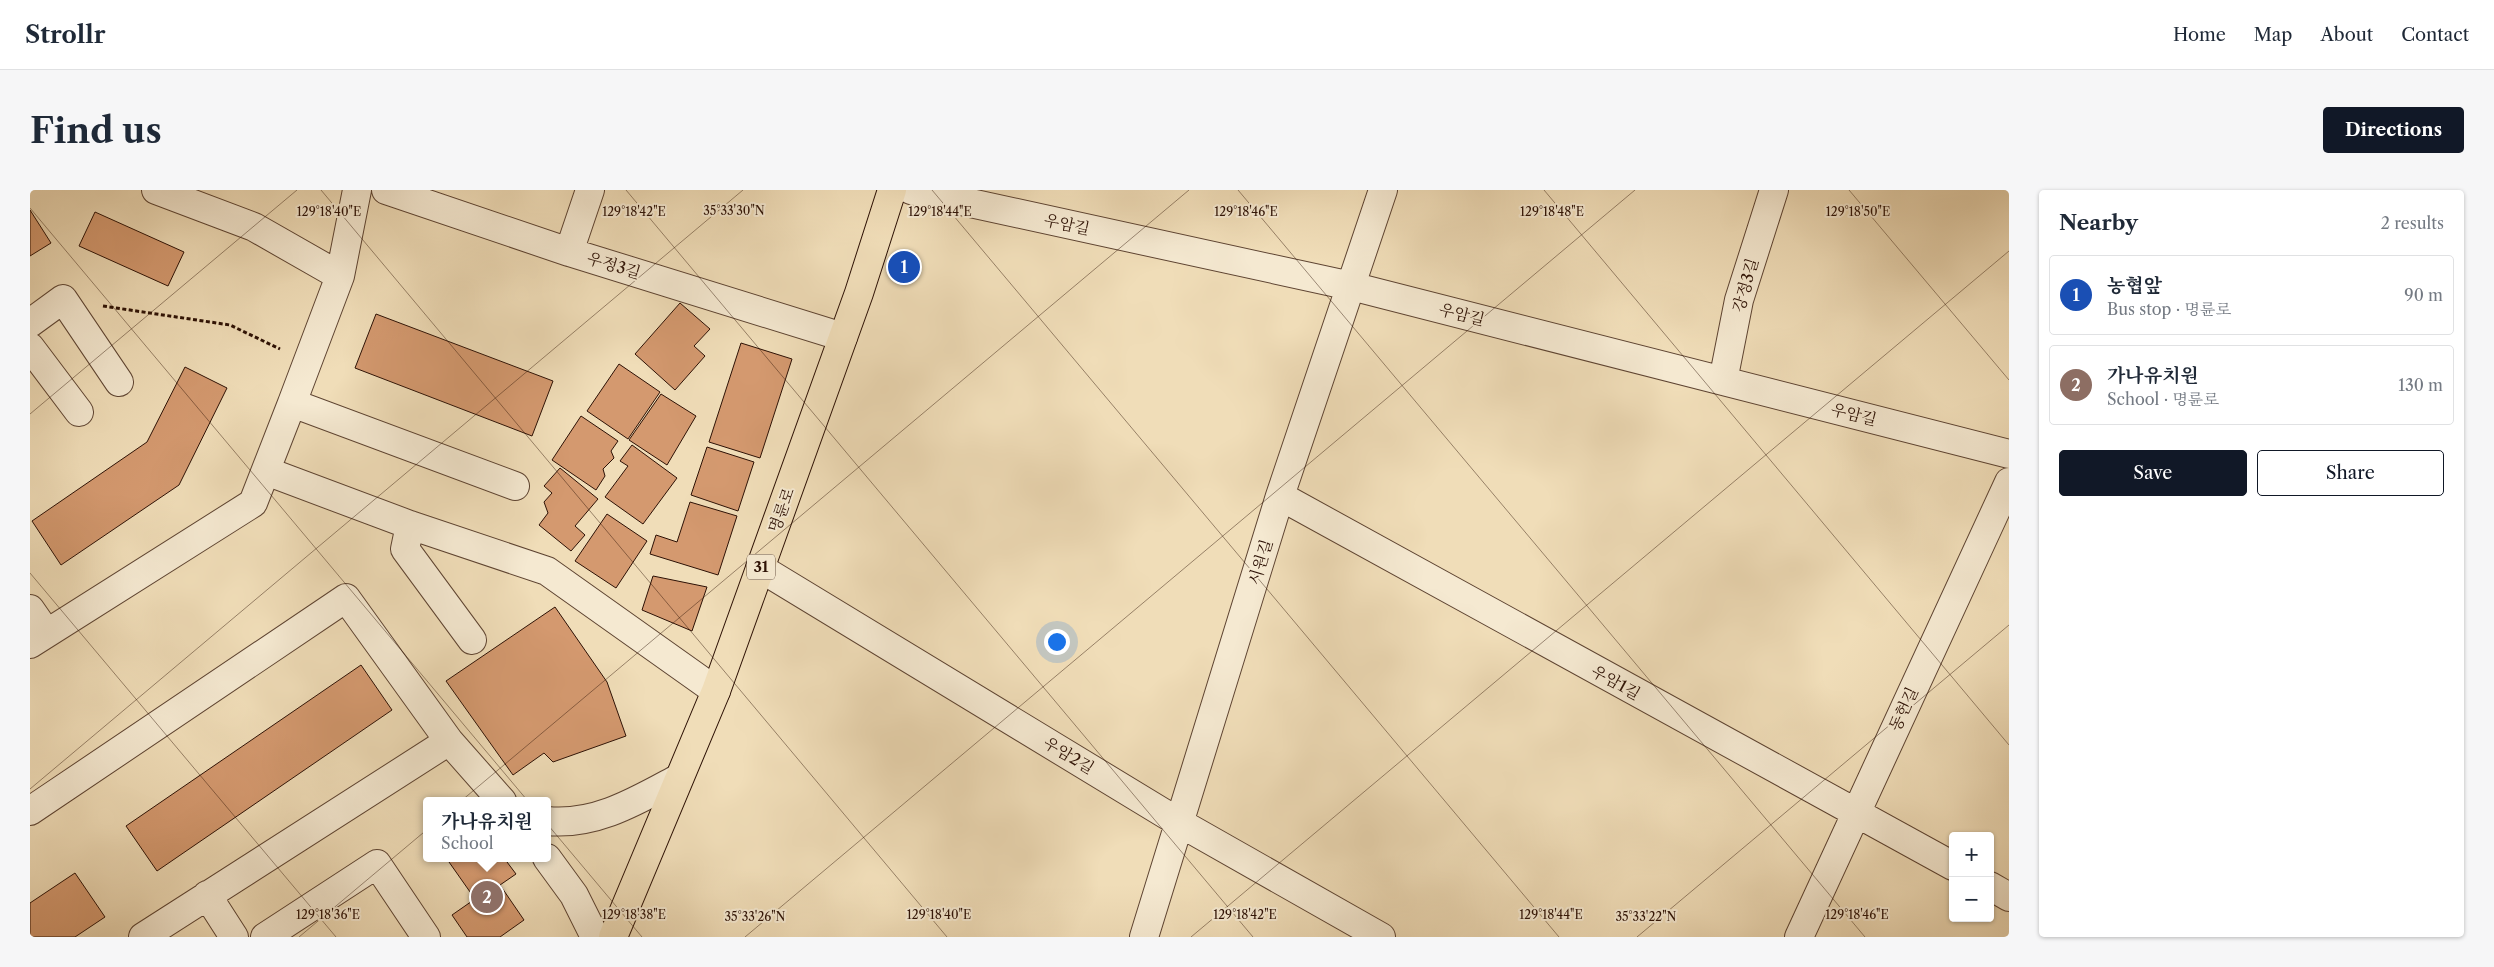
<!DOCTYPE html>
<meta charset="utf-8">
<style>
:root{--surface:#fff;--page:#f6f6f7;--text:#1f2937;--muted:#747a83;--line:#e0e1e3;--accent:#111827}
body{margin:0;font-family:"Libre Caslon Text","Noto Serif KR",serif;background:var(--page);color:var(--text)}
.controls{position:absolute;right:15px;bottom:15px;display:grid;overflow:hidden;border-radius:5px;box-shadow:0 1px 4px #0004}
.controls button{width:45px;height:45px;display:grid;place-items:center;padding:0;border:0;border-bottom:1px solid var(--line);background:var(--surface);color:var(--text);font:25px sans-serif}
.you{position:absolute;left:1026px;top:451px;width:18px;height:18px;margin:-12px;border:4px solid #fff;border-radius:50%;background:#1a73e8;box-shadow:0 0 0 8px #1a73e833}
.badge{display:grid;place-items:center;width:32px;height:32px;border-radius:50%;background:var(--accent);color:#fff;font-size:16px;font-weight:700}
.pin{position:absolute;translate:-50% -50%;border:2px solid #fff;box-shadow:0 1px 5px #0006}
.popup{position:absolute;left:393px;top:607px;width:128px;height:65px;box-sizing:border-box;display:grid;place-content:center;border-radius:5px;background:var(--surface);filter:drop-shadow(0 1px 4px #0005);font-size:16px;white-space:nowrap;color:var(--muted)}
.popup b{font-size:19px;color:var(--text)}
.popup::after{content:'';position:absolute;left:50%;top:100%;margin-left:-10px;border:10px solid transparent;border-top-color:var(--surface)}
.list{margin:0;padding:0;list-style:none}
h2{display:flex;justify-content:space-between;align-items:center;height:65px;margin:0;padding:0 20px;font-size:21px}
h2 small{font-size:16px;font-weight:400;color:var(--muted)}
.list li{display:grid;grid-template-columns:32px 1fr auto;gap:15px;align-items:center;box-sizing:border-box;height:80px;margin:0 10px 10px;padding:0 10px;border:1px solid var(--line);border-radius:5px}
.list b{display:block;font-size:19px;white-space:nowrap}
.list p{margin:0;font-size:16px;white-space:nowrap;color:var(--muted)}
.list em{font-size:16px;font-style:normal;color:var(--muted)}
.actions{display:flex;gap:10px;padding:15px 20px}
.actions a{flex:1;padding:11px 0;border:1px solid var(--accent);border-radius:5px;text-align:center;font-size:18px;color:var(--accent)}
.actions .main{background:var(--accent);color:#fff}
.map{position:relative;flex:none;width:1979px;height:747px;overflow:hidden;border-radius:5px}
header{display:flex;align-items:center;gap:30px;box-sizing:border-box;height:70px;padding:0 25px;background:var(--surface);border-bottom:1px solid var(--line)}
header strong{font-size:24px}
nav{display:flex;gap:28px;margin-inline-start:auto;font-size:18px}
.intro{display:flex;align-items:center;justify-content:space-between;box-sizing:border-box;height:120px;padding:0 30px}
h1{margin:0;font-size:35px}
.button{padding:12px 22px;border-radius:5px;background:var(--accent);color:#fff;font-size:18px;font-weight:700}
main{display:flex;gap:30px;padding:0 30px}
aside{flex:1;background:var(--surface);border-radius:5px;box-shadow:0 1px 4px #0004}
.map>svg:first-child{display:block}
.building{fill:#d4996f;stroke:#2d1105}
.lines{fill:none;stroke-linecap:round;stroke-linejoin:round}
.minor-casing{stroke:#5e4432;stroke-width:30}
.major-casing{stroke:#2d1105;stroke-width:30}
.path{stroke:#2d1105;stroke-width:3;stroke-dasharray:4 2.5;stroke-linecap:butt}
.minor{stroke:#f5e9d1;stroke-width:28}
.major{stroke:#f0ddb8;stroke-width:28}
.ticks{fill:none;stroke:#2d1105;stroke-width:1;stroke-opacity:0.45}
.labels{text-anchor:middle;stroke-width:4;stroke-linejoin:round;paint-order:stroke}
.shield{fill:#f5e9d1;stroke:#695242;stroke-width:1}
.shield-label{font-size:15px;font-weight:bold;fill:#2d1105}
.street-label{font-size:16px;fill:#2d1105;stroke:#f5e9d1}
.ticks-label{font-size:12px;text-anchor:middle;fill:#2d1105;stroke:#f5e9d1;stroke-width:4;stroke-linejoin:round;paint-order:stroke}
</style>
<header>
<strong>Strollr</strong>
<nav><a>Home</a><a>Map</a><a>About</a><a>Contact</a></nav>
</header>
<div class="intro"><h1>Find us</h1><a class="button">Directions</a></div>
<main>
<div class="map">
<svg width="1979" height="747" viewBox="0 0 1979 747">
<rect width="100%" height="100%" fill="#f0ddb8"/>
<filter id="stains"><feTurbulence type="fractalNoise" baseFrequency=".004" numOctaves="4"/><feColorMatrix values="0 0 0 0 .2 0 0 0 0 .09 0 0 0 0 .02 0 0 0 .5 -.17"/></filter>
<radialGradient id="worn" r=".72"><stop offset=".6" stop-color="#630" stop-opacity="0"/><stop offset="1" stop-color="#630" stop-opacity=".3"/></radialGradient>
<path class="building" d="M0,20L21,53L0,66Z
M65,22L154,62L138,96L49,56Z
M650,113L680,139L664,156L675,166L645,200L605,164Z
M346,124L523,191L502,246L325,178Z
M711,153L762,169L730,268L679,252Z
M589,174L630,202L598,249L557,221Z
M155,177L197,198L149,295L31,375L2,331L117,252Z
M631,204L666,226L637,275L599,250Z
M551,226L588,251L581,261L584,268L573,279L575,286L566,300L522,270Z
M602,255L647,288L613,334L575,307L598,276L590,271Z
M677,257L724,272L708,321L661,305Z
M530,278L568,309L545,336L555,345L541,361L509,335L518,323L514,312L522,303L514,296Z
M660,312L707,326L688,385L620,364L626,345L647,352Z
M577,324L617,351L586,398L545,371Z
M623,386L677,397L662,441L612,420Z
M525,417L577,492L596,546L523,572L514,563L483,585L416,491Z
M331,475L362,520L127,681L96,636Z
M425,668H474L486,684L470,695L494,730L470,747H437L422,725L445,709L419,672Z
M45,683L75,727L45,747H0V713Z"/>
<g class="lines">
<defs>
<path id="minor" d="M126,0L224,37L310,86L262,213L485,296
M356,0L539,62L813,147
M881,0L1321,96L1979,264
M539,62L560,0
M310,86L327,0
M0,133L33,109L89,192
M0,157L49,222
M1693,191L1709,110L1744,0
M236,281L380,335L517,381L686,501
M1250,306L1923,676
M380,335L375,359L442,450
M730,378L1150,633L1351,747
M0,419L16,442
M0,454L223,313L262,213
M0,621L316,408L419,551L472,611
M517,631C566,636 608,610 649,588
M517,668L544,705L565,747
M1960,696L1979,707
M177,705L204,747
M113,747L419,551
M235,747L347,674L396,747
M1114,747L1250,306L1353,0
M1769,747L1979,292"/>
<path id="major" d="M583,747L686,501L829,103L862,0"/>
</defs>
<use href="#minor" class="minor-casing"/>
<use href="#major" class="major-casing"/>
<path class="path" d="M73,116L200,135L250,159"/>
<use href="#minor" class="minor"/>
<use href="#major" class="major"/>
</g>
<path class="ticks" d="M291,0L917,747M596,0L1223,747M902,0L1529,747M1208,0L1835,747M1514,0L1979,555M1819,0L1979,190M0,18L612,747M0,224L267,0M0,383L306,747M0,599L713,0M269,747L1159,0M715,747L1605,0M1161,747L1979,61M1607,747L1979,435"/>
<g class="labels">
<rect class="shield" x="717" y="364.5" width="28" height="25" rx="4"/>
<g class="shield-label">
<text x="731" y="382">31</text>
</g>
<g class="street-label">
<text transform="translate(1037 34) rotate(12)" y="6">우암길</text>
<text transform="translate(584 75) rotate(17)" y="6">우정3길</text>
<text transform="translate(1715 95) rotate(-74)" y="6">강정3길</text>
<text transform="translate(1432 124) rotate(14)" y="6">우암길</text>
<text transform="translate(1824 224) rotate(14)" y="6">우암길</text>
<text transform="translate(751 320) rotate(-70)" y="6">명륜로</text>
<text transform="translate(1230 372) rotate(-73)" y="6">시원길</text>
<text transform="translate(1586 492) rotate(29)" y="6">우암1길</text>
<text transform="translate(1873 519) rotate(-65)" y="6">동헌길</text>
<text transform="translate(1039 565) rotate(31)" y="6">우암2길</text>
</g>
</g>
<g class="ticks-label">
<text x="704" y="25">35°33'30"N</text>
<text x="1828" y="26">129°18'50"E</text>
<text x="1522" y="26">129°18'48"E</text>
<text x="299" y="26">129°18'40"E</text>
<text x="604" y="26">129°18'42"E</text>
<text x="910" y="26">129°18'44"E</text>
<text x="1216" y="26">129°18'46"E</text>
<text x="298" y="729">129°18'36"E</text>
<text x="604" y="729">129°18'38"E</text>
<text x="909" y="729">129°18'40"E</text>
<text x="1215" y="729">129°18'42"E</text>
<text x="1521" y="729">129°18'44"E</text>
<text x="1827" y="729">129°18'46"E</text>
<text x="725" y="731">35°33'26"N</text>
<text x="1616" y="731">35°33'22"N</text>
</g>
<rect width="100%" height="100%" filter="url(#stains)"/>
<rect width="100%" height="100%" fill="url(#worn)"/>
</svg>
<div class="controls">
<button>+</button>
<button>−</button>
</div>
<div class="you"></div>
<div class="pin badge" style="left:874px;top:77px;background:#1a4fb4">1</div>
<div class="pin badge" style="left:457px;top:707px;background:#8d6e63">2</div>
<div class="popup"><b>가나유치원</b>School</div>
</div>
<aside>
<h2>Nearby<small>2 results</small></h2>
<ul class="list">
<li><span class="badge" style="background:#1a4fb4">1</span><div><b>농협앞</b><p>Bus stop · 명륜로</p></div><em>90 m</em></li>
<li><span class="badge" style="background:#8d6e63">2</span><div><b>가나유치원</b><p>School · 명륜로</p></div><em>130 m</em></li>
</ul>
<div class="actions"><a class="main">Save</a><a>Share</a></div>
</aside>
</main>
